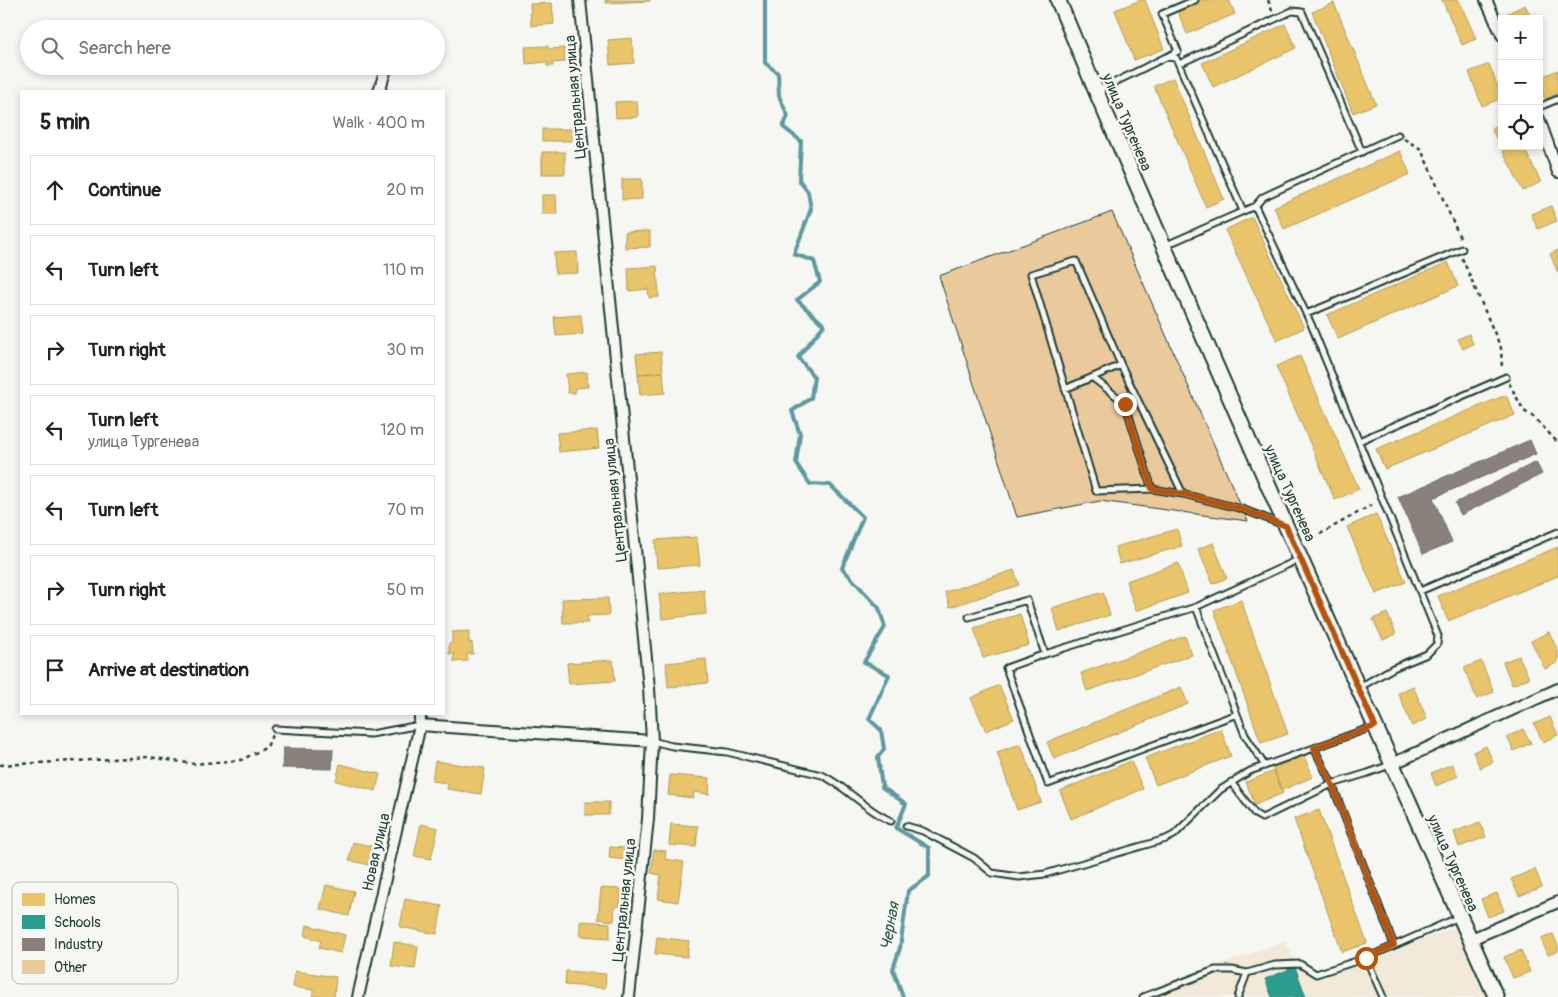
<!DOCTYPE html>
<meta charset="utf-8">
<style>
:root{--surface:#fff;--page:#f2f2f2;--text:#222;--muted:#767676;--line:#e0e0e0}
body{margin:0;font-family:Pangolin,sans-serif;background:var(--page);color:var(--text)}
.controls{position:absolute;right:15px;top:15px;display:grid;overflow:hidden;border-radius:0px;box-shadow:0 2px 8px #0003}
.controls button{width:45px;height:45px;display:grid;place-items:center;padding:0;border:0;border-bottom:1px solid var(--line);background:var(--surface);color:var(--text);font:25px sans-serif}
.stop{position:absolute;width:15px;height:15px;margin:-11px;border:4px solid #b45309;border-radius:50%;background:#fff}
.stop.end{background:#b45309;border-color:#fff;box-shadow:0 1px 5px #0008}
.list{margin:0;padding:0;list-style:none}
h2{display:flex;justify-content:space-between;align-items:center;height:65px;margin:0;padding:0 20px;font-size:21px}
h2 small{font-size:16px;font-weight:400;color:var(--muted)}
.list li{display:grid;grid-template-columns:32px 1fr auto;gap:15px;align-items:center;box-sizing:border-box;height:70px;margin:0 10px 10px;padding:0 10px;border:1px solid var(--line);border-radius:0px}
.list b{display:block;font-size:19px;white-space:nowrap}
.list p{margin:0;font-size:16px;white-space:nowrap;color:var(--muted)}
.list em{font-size:16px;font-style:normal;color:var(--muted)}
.icon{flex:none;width:28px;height:28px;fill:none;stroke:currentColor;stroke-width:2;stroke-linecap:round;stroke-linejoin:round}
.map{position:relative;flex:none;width:1558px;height:997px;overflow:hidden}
.search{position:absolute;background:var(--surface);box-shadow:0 2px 8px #0003;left:20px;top:20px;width:425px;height:55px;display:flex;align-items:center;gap:12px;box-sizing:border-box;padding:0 18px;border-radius:28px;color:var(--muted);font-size:19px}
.panel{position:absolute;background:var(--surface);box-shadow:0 2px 8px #0003;left:20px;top:90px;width:425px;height:625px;border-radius:0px}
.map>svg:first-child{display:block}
.built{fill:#f2e9d8}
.homes{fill:#e9c46a;stroke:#ac9c5a}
.schools{fill:#2a9d8f;stroke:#278074}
.industry{fill:#8a817c;stroke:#6a6d66}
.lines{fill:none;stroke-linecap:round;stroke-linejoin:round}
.stream{stroke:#5d999e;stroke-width:4}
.building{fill:#eaca9d;stroke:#1f3d34}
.lane-casing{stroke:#1f3d34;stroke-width:9}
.street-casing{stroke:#1f3d34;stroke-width:14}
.secondary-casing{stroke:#1f3d34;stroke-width:18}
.path{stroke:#1f3d34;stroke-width:2.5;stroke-dasharray:4 4;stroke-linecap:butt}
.lane{stroke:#f6f6f2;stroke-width:5}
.street{stroke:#f6f6f2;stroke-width:10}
.secondary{stroke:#f6f6f2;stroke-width:14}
.route{stroke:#b45309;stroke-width:6}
.labels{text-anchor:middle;stroke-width:5;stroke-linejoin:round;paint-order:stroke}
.street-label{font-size:15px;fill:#1f3d34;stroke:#f6f6f2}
.water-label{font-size:16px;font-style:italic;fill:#345c57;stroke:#f6f6f2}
.key{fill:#f6f6f2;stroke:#b6beb9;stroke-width:1}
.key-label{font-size:14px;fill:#1f3d34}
</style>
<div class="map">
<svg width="1558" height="997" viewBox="0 0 1558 997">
<rect width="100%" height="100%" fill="#f6f6f2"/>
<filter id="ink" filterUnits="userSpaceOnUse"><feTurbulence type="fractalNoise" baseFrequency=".02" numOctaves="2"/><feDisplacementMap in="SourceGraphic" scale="10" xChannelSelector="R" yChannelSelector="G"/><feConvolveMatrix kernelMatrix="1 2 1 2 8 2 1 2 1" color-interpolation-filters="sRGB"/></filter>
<g filter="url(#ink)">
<path class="built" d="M1455,927L1486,997H1135L1285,941L1298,967L1313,977H1324Z"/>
<path class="homes" d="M605,0H650V1L606,3Z
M1141,0H1145L1164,49L1134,60L1115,10Z
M1201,0H1229L1235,14L1187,34L1177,10Z
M1442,0H1459L1476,39L1462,45Z
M552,3L554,24L531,26L530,4Z
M1334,3L1376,104L1353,113L1312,12Z
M1525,5L1532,19H1508L1506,14Z
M1285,24L1296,48L1213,87L1202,63Z
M632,38L634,63L610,65L608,40Z
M548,46V49L564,48L565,62L552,63L553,66H547V62L526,64L525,47Z
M1489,64L1502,98L1482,106L1469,72Z
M1558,70V93L1545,99L1539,86V78Z
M1173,78L1224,199L1206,207L1154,86Z
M637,101L638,117L616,118L615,102Z
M1502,123V146H1523L1541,182L1523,191L1491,128Z
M542,129H572V141H542Z
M1400,151L1410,174L1284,229L1274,207Z
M542,152H565V174H542Z
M622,179H642V199L622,200Z
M542,195H556L557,214H542Z
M1551,206L1557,221L1538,229L1531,214Z
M1252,217L1304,328L1277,341L1225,230Z
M650,231V247L625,248V232Z
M1558,250V273L1550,254Z
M577,252L578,273L555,274L554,253Z
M1448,262L1458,286L1338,339L1327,315Z
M657,266L659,297L649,298L648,289L629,291L628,268Z
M581,315L583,334L556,336L554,317Z
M1469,334L1473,344L1463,349L1458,339Z
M661,352L663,372L638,374L636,354Z
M1300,356L1359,489L1335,500L1276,366Z
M587,372L588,387L575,388V393H568L566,374Z
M663,372L665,393L640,395L638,374Z
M1506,395L1515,415L1385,469L1376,449Z
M597,430L599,448L559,452L557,433Z
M1376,514L1406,582L1376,594L1347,527Z
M1177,529L1182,546L1120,564L1115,547Z
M697,537L700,565L657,568L655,540Z
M1213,543L1227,578L1213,584L1198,549Z
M1558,547V576L1448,621L1438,596Z
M1178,563L1188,593L1136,611L1126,581Z
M1014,570L1019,585L950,607L945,592Z
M704,590L706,614L662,619L659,594Z
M1103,592L1110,615L1059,631L1052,608Z
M608,598L609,615L587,616L588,623H563L562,599Z
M1241,600L1288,734L1261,743L1214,610Z
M1387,613L1396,634L1383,640L1373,619Z
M1020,614L1029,645L983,658L974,628Z
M469,631V643L472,642L473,654H467L468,661L454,662V654H449V643H452V632Z
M1549,632L1558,651V662L1545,669L1531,641Z
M1185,636L1192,655L1087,691L1081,673Z
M1519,656L1529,678L1512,685L1503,662Z
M706,659L708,683L668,687L666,663Z
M613,660L615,681L569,684L567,663Z
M1481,661L1494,692L1477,699L1464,668Z
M999,685L1014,719L986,731L971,698Z
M1413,686L1427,719L1412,726L1398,693Z
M1181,687L1188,704L1054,759L1047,742Z
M1550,717L1558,735L1543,742L1534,724Z
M1221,729L1231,756L1156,785L1145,758Z
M1523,729L1531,743L1514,751L1507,737Z
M1021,744L1041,802L1017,810L997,752Z
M1486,746L1493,762L1480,768L1473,752Z
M1303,754L1313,777L1282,790L1272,767Z
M435,761L485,768L481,794L447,789L448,783L432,781Z
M1131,761L1143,789L1071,819L1060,791Z
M340,764L380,774L376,791L336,781Z
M1452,764L1458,776L1436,786L1431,773Z
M1274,771L1283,793L1255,805L1246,782Z
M670,775L710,778L709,794L694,792L693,798L668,795Z
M585,802H609V815H585Z
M1319,810L1367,943L1342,952L1294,819Z
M1480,822L1486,837L1459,847L1454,832Z
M421,824L438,828L431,859L414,856Z
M671,824L698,826L696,847L669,845Z
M353,842L374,847L369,865L349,860Z
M610,847L627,848L626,860L609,858Z
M654,850L666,851L665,859L684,862L678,902L658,899L661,875L651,873Z
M1535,869L1542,887L1519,896L1511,879Z
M326,885L354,891L349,916L320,909Z
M601,888L621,889L620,906H615L614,921L598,919Z
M1497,893L1504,911L1488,917L1481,899Z
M405,899L442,906L437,934L400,927Z
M580,921L610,923V938L580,936Z
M307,925L345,935L341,953L319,948L321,941L305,936Z
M1553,934L1558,946V951L1548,955L1541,939Z
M657,937L689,941L687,957L655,954Z
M394,942L418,946L415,969L391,966Z
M1521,950L1530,972L1513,978L1504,957Z
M295,971L336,977L334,997L313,996V990L293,987Z
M566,971L606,974L605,988L565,985Z"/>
<path class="schools" d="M1295,967L1306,997H1272L1265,979Z"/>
<path class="industry" d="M1530,440L1536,454L1433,498L1452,542L1423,554L1398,497Z
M1536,462L1542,474L1461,515L1455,503Z
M283,748L333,749L332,769L282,768Z"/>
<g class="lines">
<path class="stream" d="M765,0V63L778,73L779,96L788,116L783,127L801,141L799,180L808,192L811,209L794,254L814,261L820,282L797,300L824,325L798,357L814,377L811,398L792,411L800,434L796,463L810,484L830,485L863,517L842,568L879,608L885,627L864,662L889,675L869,719L881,730L884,749L878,757L882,787L906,804L896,828L929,848V876L908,891L900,948L893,969L903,997"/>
</g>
<path class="building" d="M1112,212L1236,495L1248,521L1100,501L1017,517L939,276Z"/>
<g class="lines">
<defs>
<path id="lane" d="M1167,57L1178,51L1162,14L1195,0
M1179,64L1292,11L1302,12L1362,152
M1097,91L1166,57L1176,58L1243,211
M1539,107L1558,99
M1255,206L1311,324L1438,636L1437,644L1427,654L1393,668L1360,687
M1164,246L1255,206L1263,197L1398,135
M1306,314L1462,249
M1093,378L1125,403L1152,489
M1065,389L1121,365
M1359,441L1506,377
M1183,494L1121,365L1076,261L1031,274L1096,491L1152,489L1183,494L1242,509L1281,524
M1420,591L1558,532
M1196,607L1245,735L1265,766
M969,617L1027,600L1045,654
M1237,714L1048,784L1006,668L1045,654L1196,607L1300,559
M275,729L371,734L420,725
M652,741L672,746L727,752L822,775C847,787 865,810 891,821
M1314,748L1332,784L1394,945
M1231,782L1255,814L1262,818L1332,784L1368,773L1390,765
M906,826L923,831L974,858L992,873L1019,877L1045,874L1166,839L1174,835L1220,790L1250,771L1375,726
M1366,958L1383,997
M1143,997L1215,970H1232L1247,973
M1238,997L1247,973L1275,965L1300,964L1316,974L1366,958L1459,917"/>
<path id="street" d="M580,0L649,688L652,741L648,819L629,997
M1486,0L1502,35
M379,91L386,69
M1539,119L1558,172
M420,725L652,741
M1392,764L1558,689
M1469,940L1558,902
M358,997L420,725V714"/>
<path id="secondary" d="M1058,0L1096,91L1286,526L1496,997"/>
</defs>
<use href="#lane" class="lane-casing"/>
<use href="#street" class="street-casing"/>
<use href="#secondary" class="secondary-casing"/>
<path class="path" d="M1268,0L1273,13
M1404,139L1421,149L1461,240
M1462,258L1501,348L1502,369
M1509,383L1524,411L1535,418L1558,443
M1306,542L1375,503
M0,765L149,757L194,764L241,760L267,747L272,735"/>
<use href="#lane" class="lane"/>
<use href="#street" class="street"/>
<use href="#secondary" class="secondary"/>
</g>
</g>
<g class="lines" filter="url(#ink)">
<path class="route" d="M1125,404L1152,489L1184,494L1242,509L1286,526L1375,726L1314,748L1332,784L1394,945L1366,958"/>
</g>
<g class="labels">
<g class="street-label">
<text transform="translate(575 97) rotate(-95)" y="5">Центральная улица</text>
<text transform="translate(1127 122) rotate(67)" y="5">улица Тургенева</text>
<text transform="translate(1290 493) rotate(66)" y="5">улица Тургенева</text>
<text transform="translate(615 500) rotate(-96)" y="5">Центральная улица</text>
<text transform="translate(376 852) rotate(-77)" y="5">Новая улица</text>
<text transform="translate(1453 863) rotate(66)" y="5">улица Тургенева</text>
<text transform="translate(624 900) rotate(-84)" y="5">Центральная улица</text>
</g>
<g class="water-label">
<text transform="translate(889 926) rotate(-80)" y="6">Черная</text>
</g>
</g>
<rect x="12" y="882" width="166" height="102" rx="8" class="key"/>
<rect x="22" y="893" width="23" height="13" fill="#e9c46a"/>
<rect x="22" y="915" width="23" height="14" fill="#2a9d8f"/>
<rect x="22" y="938" width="23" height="13" fill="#8a817c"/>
<rect x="22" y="960" width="23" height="14" fill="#eaca9d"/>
<g class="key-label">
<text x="54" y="904">Homes</text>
<text x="54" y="927">Schools</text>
<text x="54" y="949">Industry</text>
<text x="54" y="972">Other</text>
</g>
</svg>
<div class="controls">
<button>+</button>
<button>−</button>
<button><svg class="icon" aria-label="locate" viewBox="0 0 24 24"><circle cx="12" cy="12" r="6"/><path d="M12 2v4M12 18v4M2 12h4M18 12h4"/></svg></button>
</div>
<div class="stop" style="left:1366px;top:958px"></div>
<div class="stop end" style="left:1125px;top:404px"></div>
<div class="search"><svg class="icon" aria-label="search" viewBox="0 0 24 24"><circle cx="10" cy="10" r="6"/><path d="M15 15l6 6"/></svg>Search here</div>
<section class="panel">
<h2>5 min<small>Walk · 400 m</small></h2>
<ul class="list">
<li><svg class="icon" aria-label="ahead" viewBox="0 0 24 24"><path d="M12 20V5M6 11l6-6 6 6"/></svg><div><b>Continue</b></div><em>20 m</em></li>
<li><svg class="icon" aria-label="left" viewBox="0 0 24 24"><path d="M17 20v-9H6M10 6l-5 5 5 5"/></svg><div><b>Turn left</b></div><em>110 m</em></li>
<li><svg class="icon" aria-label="right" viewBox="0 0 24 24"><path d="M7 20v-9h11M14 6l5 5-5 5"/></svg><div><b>Turn right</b></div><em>30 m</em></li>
<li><svg class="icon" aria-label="left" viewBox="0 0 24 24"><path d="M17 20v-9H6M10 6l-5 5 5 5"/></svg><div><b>Turn left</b><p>улица Тургенева</p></div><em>120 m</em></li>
<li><svg class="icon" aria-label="left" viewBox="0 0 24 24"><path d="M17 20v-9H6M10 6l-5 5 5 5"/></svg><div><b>Turn left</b></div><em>70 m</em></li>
<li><svg class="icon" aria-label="right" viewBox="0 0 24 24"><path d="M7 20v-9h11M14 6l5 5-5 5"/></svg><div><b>Turn right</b></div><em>50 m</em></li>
<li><svg class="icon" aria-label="arrive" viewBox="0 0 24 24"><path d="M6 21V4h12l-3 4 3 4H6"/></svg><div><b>Arrive at destination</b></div></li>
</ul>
</section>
</div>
